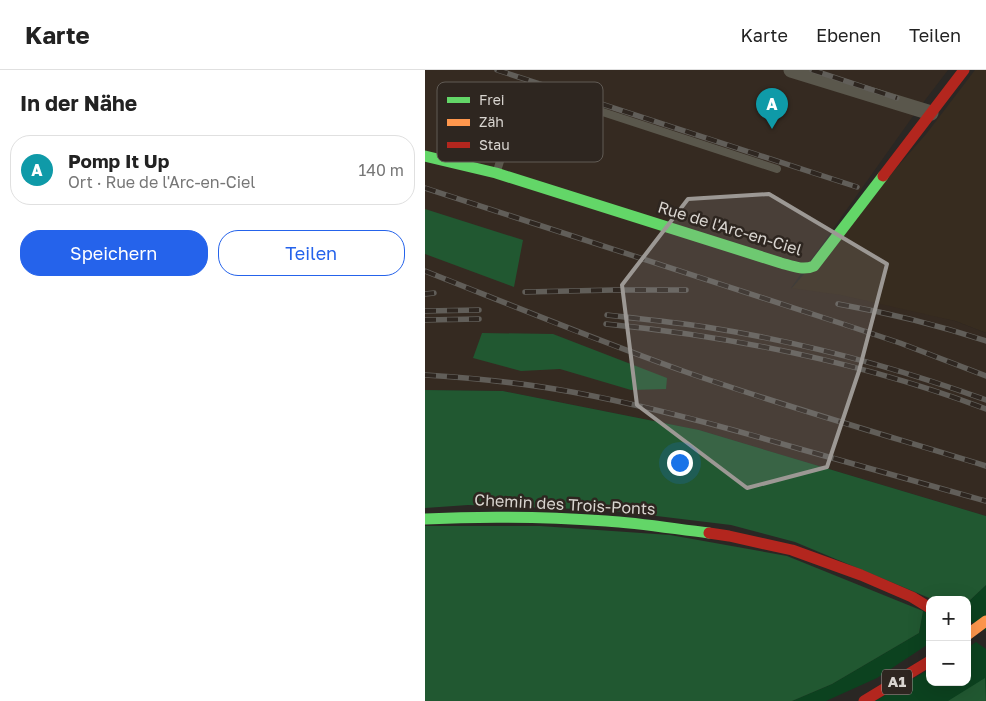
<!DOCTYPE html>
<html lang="de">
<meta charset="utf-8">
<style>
:root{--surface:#fff;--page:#f6f6f6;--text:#222;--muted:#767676;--line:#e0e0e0;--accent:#2563eb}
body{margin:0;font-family:"Golos Text",sans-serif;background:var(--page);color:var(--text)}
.controls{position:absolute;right:15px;bottom:15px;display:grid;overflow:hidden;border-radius:10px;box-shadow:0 5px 20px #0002}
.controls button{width:45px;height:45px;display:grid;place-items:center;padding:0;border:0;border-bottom:1px solid var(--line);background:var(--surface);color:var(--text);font:25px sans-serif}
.you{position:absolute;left:254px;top:392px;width:18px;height:18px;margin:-12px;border:4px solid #fff;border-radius:50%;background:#1a73e8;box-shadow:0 0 0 8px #1a73e833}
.badge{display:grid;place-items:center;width:32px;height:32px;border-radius:50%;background:var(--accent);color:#fff;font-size:16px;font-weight:700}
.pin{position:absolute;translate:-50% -41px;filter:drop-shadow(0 1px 2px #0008)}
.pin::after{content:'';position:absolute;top:26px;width:18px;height:15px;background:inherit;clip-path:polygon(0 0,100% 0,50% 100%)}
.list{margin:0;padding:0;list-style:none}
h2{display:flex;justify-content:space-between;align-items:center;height:65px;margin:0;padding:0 20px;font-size:21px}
h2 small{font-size:16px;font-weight:400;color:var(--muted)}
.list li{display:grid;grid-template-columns:32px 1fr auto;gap:15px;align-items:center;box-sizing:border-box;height:70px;margin:0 10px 10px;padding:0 10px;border:1px solid var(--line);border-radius:20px}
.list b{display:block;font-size:19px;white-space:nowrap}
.list p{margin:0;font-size:16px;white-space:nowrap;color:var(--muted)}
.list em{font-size:16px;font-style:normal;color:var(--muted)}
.actions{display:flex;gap:10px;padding:15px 20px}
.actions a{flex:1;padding:11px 0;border:1px solid var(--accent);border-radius:20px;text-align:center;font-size:18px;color:var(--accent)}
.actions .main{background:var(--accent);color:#fff}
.map{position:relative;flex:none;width:561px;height:631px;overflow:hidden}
header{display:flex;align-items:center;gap:30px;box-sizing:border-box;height:70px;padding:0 25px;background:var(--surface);border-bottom:1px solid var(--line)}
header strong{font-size:24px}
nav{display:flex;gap:28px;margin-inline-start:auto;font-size:18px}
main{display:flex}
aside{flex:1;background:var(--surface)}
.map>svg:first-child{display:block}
.commercial{fill:#372c1f}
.built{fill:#352a21}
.green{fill:#0c421f}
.forest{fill:#215831}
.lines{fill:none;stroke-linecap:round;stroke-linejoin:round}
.lane{stroke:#5a574c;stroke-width:8}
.street{stroke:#5a574c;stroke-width:15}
.fast{stroke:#63d668;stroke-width:11}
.slow{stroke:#ff974d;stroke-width:11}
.jam{stroke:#b3261e;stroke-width:11}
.rail-casing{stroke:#615e59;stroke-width:5.5}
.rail{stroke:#2e2620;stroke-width:4;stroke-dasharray:11;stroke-linecap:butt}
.marked{fill:#9c9894;fill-opacity:0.2;stroke:#9c9894;stroke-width:4;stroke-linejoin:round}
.labels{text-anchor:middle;stroke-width:5;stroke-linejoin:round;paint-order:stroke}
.shield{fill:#2e2620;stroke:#a6a09b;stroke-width:1}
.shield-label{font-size:15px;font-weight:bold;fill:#d9d5d0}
.street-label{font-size:16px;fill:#d9d5d0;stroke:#2e2620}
.key{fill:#2e2620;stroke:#615b55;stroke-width:1}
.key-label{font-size:14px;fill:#d9d5d0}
</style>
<header>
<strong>Karte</strong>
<nav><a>Karte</a><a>Ebenen</a><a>Teilen</a></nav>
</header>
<main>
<aside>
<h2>In der Nähe<small></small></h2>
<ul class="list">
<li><span class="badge" style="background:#0f9aa8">A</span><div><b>Pomp It Up</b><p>Ort · Rue de l'Arc-en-Ciel</p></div><em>140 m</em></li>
</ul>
<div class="actions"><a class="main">Speichern</a><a>Teilen</a></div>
</aside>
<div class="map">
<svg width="561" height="631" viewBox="0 0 561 631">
<rect width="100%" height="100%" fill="#2a2724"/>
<path class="commercial" d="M550,0H561V263L530,251L366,219L502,63Z"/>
<path class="built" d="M0,0H523L491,42L366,218L416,225L530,251L561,263V446L274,360L78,321L0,320Z"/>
<path class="green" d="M561,515V561L542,549V533Z
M498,541L505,544V573L452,608L401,631H367L407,614L494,563Z
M551,572L561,579V631H450L505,599V612H542V578Z"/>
<path class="forest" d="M0,139L98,170L89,217L0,184Z
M57,263L128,264L242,308L241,319L206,320L135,299L96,301L48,288Z
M0,320L78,321L274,360L561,446V515L542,533V530H509L370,472L306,455L182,440L43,435L0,438Z
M0,456H115L245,465L362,486L498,541L494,563L407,614L367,631H0Z
M560,608L561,631H523Z"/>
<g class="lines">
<path class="lane" d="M72,101L98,16L352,99"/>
<path class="street" d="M366,0L506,43"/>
<path class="fast" d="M0,86L71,103L356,193C367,196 378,201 389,196L458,106
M0,449C60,446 121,447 181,451C215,453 250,459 284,463"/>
<path class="slow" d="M542,565L561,551"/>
<path class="jam" d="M458,106L539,0
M284,463L304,466L367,480L436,505L487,527L505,538
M439,631L505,591"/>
<defs>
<path id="rail" d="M72,0L432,117
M387,0L472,28
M0,118L424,256L475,273L561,306
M0,201C86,235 171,270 258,301C358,336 460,365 561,396
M100,222L189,220H261
M0,224L9,223
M413,234C464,243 513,255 561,271
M0,241L54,240
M182,245C215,249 248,252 281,257C376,272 470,297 561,330
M0,250L54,249
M181,254C311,267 439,293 561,339
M0,305C49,308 98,313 147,322C224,336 300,357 375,379C437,396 499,414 561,431"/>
</defs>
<use href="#rail" class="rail-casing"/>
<use href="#rail" class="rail"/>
</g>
<path class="marked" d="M344,124L462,194L434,301L402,397L322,418L212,335L197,215L263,129Z"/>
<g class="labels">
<rect class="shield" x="457" y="599.5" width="30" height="25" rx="4"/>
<g class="shield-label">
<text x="472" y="617">A1</text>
</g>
<g class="street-label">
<text transform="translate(305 158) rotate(17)" y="6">Rue de l'Arc-en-Ciel</text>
<text transform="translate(140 434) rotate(3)" y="6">Chemin des Trois-Ponts</text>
</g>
</g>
<rect x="12" y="12" width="166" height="80" rx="8" class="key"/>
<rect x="22" y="27" width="23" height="6" fill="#63d668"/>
<rect x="22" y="49" width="23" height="7" fill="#ff974d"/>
<rect x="22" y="72" width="23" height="6" fill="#b3261e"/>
<g class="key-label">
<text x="54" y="35">Frei</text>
<text x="54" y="57">Zäh</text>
<text x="54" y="80">Stau</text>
</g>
</svg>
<div class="controls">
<button>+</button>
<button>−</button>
</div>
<div class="you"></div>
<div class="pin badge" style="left:347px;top:59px;background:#0f9aa8">A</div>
</div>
</main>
